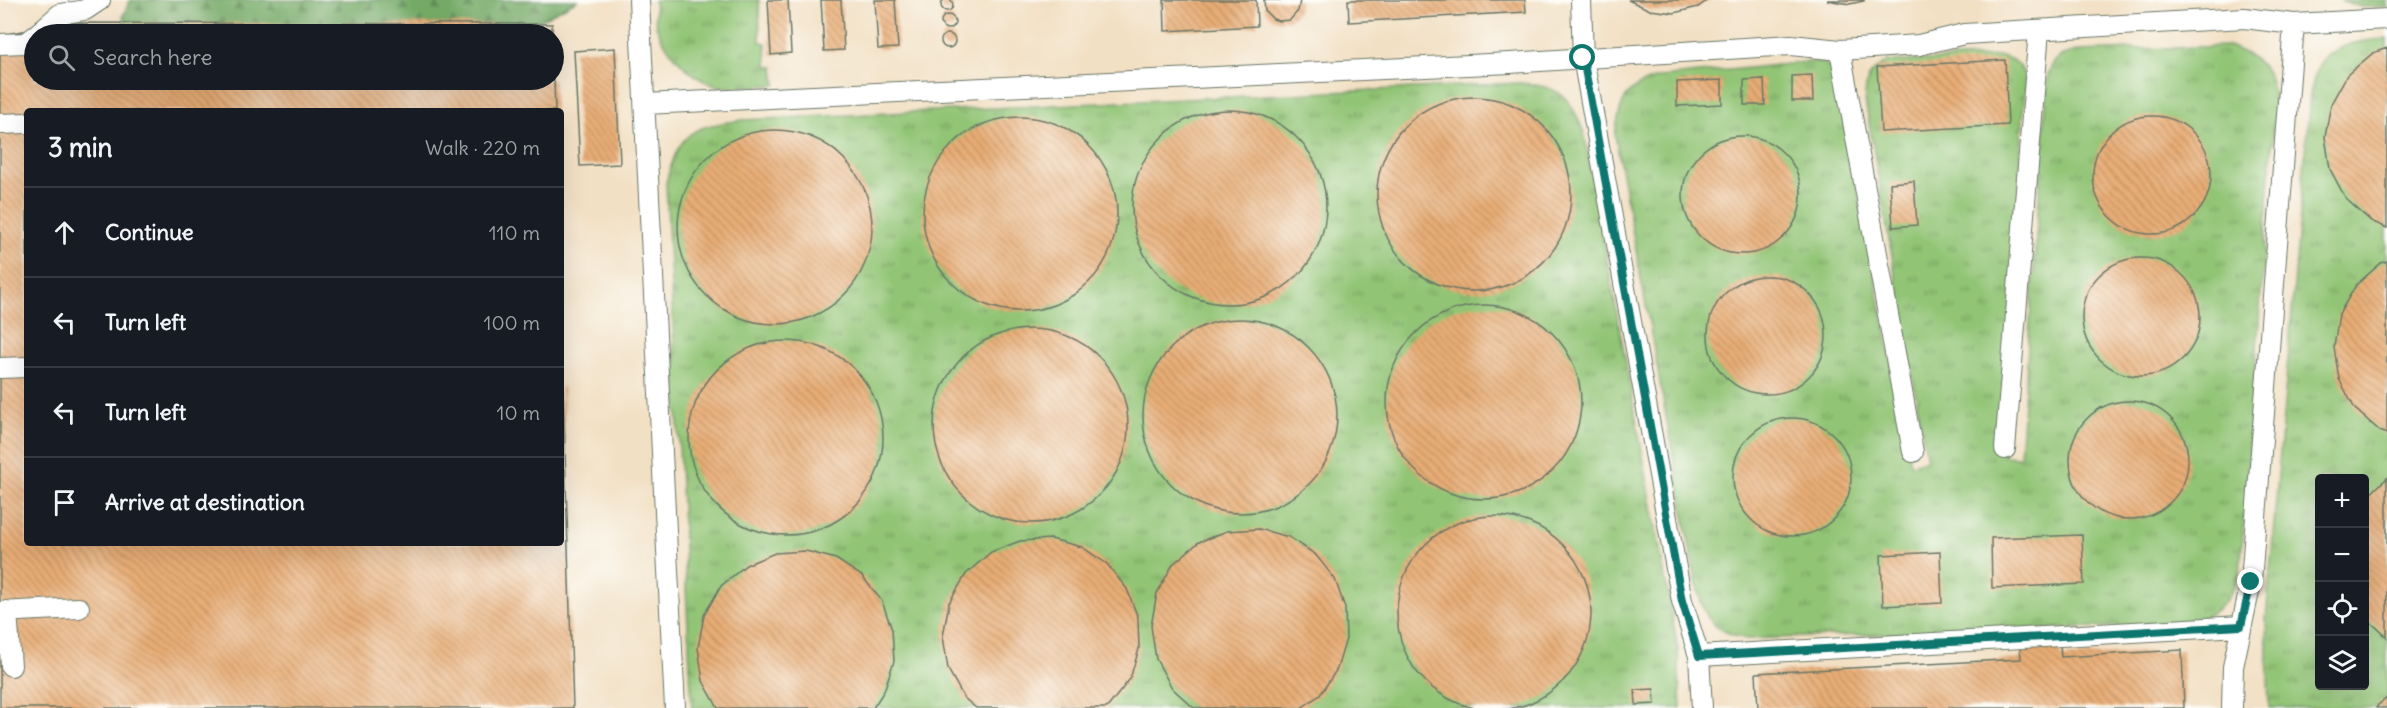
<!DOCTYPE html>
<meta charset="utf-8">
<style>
:root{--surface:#171b24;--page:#242831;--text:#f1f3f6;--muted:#9ea1a6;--line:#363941}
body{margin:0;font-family:Delius,sans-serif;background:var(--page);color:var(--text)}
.controls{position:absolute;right:18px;bottom:18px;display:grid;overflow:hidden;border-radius:6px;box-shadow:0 6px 24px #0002}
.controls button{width:54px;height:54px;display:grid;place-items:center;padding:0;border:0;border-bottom:2px solid var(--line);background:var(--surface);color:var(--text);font:30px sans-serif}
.stop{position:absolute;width:18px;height:18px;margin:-14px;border:4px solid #0f766e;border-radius:50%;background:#fff}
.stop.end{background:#0f766e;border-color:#fff;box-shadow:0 2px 6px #0008}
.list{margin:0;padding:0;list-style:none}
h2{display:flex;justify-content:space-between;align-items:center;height:78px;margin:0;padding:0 24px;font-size:26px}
h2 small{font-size:20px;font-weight:400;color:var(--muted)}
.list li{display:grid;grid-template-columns:39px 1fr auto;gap:18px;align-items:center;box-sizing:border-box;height:90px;padding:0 24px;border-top:2px solid var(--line)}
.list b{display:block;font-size:22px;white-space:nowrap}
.list em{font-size:20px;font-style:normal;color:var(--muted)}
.icon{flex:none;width:33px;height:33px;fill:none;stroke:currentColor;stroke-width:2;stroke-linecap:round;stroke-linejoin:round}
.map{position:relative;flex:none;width:2387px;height:708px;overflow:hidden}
.search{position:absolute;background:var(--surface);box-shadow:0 6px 24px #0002;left:24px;top:24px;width:540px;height:66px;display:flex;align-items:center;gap:15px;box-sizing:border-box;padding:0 21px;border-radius:33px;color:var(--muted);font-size:22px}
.panel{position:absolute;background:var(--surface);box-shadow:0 6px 24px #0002;left:24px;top:108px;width:540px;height:438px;border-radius:6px}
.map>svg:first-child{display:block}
.grass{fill:url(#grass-tufts);stroke:#588054;stroke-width:1.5;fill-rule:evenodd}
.forest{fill:url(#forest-firs);stroke:#4a744d;stroke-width:1.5}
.building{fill:url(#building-back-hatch)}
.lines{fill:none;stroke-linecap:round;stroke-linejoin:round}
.lane-casing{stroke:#697666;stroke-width:22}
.lane{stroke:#fff;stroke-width:20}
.route{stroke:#0f766e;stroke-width:8}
</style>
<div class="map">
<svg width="2387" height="708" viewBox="0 0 2387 708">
<defs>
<pattern id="grass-tufts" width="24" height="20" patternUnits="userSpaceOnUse" patternTransform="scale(1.5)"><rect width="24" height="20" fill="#91c475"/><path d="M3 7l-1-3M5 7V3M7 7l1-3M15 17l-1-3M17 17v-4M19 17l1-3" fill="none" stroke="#76a061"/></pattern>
<pattern id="forest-firs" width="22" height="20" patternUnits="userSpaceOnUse" patternTransform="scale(1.5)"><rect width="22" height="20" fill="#74aa66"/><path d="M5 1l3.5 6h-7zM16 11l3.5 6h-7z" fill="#5f8c55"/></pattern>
<pattern id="building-back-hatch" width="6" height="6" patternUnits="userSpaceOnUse" patternTransform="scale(1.5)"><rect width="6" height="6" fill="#e9ad76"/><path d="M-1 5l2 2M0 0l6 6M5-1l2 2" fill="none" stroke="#bc8e62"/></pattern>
</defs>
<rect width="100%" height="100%" fill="#fdfcf7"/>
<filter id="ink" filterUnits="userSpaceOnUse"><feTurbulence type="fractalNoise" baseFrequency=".0167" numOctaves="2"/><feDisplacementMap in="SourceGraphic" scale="12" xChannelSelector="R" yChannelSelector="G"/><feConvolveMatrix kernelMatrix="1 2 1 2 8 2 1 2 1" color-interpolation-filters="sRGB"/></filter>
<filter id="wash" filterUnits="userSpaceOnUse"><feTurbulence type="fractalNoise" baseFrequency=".008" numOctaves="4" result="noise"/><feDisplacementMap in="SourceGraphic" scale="24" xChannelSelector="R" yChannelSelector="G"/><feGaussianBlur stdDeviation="1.35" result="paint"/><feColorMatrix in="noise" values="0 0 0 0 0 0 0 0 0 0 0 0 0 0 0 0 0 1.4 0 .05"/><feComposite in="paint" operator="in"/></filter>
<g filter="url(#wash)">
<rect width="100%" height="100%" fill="#f2e0c4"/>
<path class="grass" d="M654,0H759L760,42L766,43L767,66L774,67L776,85C759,85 741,88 725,87C697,86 666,52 657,28C654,20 655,9 654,0Z
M2340,0H2387V6L2361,7Z
M2387,39V708H2269L2266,619L2310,95C2312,88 2314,79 2316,72C2328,44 2361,40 2387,39ZM2320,478H2364V686H2320Z
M2229,46C2263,60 2273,70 2275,108L2240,573C2228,606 2214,617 2180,624L1747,639C1712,630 1705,621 1697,587L1615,135C1620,100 1626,86 1661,77L1807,62L1824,63L1835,72L1911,464L1927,460L1865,100C1865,80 1869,69 1889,62L2001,56C2018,60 2024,67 2025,84L2003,456L2020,457L2048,75C2053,59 2061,54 2077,51Z
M1520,83C1560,87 1569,94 1584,133L1678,649L1681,708H692L666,183C680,130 691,127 743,120Z"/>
<path class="forest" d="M130,0H578L535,23L138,34L128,33L123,16Z"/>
<g id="blocks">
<path class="building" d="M941 5a6 6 0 1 1 12 0a6 6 0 1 1-12 0Z
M768,0H788L791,53L771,55Z
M821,0H841L844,50L824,51Z
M875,0H895L898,48L878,49Z
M1164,0H1256L1257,26L1165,31Z
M1264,0H1300L1299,6L1298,11L1290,20L1279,21L1273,19L1265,11Z
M1348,0H1525L1526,12L1349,22Z
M1628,0H1708L1698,7L1674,13L1650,10Z
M1827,0H1864V1L1850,4Z
M941 22a7 7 0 1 1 14 0a7 7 0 1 1-14 0Z
M72,23L552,24V34H34V80H554L555,111H27V543H561V387H563L573,708H0V35Z
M941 41a7 7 0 1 1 14 0a7 7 0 1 1-14 0Z
M615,48L620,164L580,166L574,51Z
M2387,48V228L2371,221L2346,199L2330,169L2325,137L2331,104L2347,75L2373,53Z
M2005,60L2008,125L1881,132L1877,67Z
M1812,75L1813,101H1792V76Z
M1764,79L1765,105H1744V80Z
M1722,80V104L1677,106V82Z
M1377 194a97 97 0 1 1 194 0a97 97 0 1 1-194 0Z
M1132 207a97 97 0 1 1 194 0a97 97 0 1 1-194 0Z
M2093 175a59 59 0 1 1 118 0a59 59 0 1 1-118 0Z
M923 214a97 97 0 1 1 194 0a97 97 0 1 1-194 0Z
M678 227a97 97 0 1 1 194 0a97 97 0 1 1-194 0Z
M1683 195a59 59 0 1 1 118 0a59 59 0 1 1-118 0Z
M1914,181L1917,225L1893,227L1890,183Z
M2082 317a59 59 0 1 1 118 0a59 59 0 1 1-118 0Z
M2387,261V434L2380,431L2355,409L2339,379L2334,347L2339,314L2356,285L2381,263Z
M1708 335a59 59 0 1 1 118 0a59 59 0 1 1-118 0Z
M1387 402a97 97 0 1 1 194 0a97 97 0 1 1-194 0Z
M1143 416a97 97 0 1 1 194 0a97 97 0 1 1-194 0Z
M934 426a97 97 0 1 1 194 0a97 97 0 1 1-194 0Z
M689 438a97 97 0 1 1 194 0a97 97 0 1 1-194 0Z
M2070 460a59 59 0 1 1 118 0a59 59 0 1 1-118 0Z
M1733 477a59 59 0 1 1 118 0a59 59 0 1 1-118 0Z
M2387,478V637L2364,616V500Z
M1397 613a97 97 0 1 1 194 0a97 97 0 1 1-194 0Z
M1259,529L1289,537L1315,554L1335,579L1345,608L1346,639L1337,669L1320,695L1301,708H1194L1172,688L1156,659L1151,626L1157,593L1173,564L1199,542L1227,531Z
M2082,535L2084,584L1992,588L1991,538Z
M1051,539L1082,547L1107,564L1127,589L1138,618L1139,649L1130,679L1107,708H976L964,698L948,669L943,636L949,603L966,574L991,552L1020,541Z
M806,551L836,559L862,576L882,601L892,630L894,661L884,691L873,708H718L703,681L698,648L704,615L721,586L746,565L775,553Z
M1940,552L1942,603L1883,606L1881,555Z
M2060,644L2061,657L2182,650L2184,708H1758L1756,673L2021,659L2020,646Z
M1654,689L1655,704L1636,705L1635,690Z
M2387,698V708H2376L2378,705Z"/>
</g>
</g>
<g filter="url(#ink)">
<use href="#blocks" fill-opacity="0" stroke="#697666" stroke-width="1.5"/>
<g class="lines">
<defs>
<path id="lane" d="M639,0L675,708
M1581,0L1583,58L1682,601L1699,656L1702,708
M37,34L60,14L85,10L100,0
M0,44L26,43L34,37
M1840,50L1913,452
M645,104L1510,63L1791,45L1840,50L1919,45L1964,34L2244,18L2294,24L2387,19
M0,124L27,123
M0,368L27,367
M2005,449L2039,30
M7,611L11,666
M0,612L79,608
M1699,656L2241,626
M2232,708L2233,667L2251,582L2294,24"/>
</defs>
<use href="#lane" class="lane-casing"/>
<use href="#lane" class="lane"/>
</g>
</g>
<g class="lines" filter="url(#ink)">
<path class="route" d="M1583,58L1682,601L1699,656L2241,626L2251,582"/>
</g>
</svg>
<div class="controls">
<button>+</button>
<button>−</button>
<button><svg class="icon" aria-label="locate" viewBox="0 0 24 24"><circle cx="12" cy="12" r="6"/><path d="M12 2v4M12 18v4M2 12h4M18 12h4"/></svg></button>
<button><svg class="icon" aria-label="layers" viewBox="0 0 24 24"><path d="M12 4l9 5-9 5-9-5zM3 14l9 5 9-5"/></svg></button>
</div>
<div class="stop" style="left:1583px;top:58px"></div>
<div class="stop end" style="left:2251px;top:582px"></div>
<div class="search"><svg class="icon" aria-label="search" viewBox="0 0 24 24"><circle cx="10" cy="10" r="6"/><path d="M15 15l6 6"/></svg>Search here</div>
<section class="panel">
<h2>3 min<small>Walk · 220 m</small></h2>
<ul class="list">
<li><svg class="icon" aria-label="ahead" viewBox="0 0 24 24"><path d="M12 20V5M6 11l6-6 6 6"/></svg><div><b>Continue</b></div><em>110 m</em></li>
<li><svg class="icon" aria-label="left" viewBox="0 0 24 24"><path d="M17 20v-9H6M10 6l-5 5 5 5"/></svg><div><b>Turn left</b></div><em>100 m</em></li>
<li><svg class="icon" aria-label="left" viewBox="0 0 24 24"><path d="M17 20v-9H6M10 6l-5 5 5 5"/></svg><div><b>Turn left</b></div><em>10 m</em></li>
<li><svg class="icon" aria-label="arrive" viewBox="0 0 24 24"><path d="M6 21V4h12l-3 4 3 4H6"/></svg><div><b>Arrive at destination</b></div></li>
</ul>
</section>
</div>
